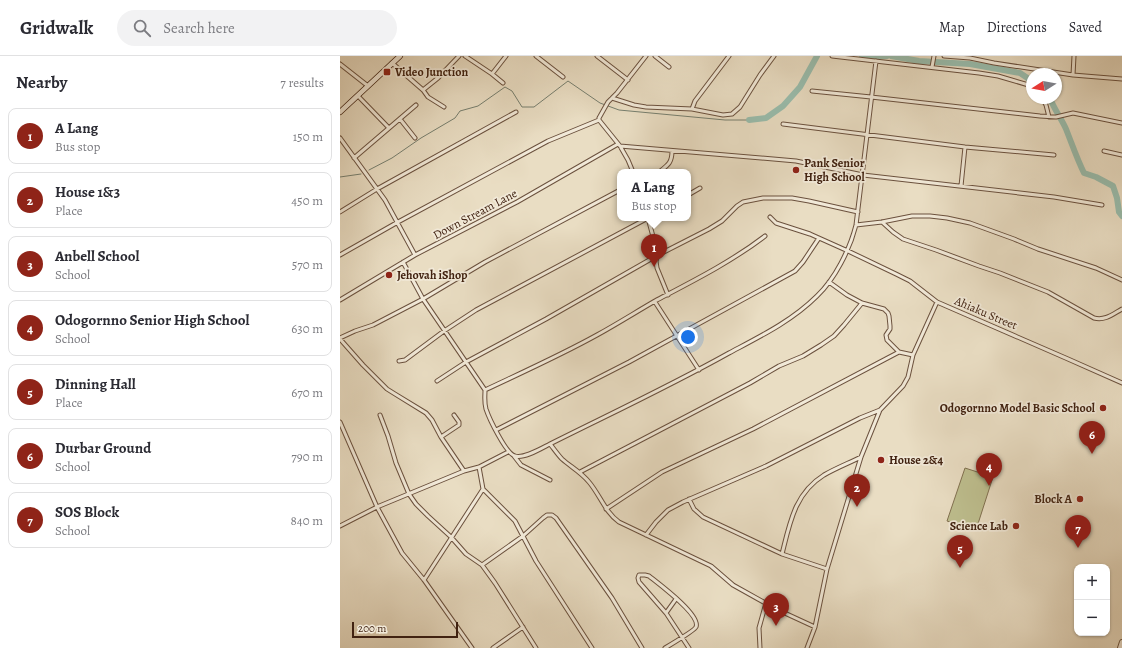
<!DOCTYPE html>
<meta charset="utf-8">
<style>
:root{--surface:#fff;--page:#f2f2f3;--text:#2b2b33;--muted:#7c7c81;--line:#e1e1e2;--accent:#8f2418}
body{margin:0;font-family:Alegreya,serif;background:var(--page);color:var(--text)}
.controls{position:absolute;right:12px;bottom:12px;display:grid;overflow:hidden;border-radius:8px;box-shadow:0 1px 3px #0004}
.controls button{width:36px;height:36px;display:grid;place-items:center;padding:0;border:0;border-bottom:1px solid var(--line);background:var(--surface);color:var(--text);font:20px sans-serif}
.compass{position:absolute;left:686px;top:12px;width:36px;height:36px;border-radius:50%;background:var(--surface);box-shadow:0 1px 3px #0004;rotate:259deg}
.scale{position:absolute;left:12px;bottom:10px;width:106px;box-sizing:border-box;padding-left:4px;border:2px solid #412211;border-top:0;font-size:11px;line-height:14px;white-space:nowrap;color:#412211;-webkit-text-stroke:3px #f1e9d8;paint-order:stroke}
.you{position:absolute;left:348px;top:281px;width:14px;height:14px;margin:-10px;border:3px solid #fff;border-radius:50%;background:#1a73e8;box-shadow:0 0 0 6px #1a73e833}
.badge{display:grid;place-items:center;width:26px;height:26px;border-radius:50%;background:var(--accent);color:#fff;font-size:13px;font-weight:700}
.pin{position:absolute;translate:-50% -33px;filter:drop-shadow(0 1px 2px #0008)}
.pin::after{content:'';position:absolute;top:21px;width:14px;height:12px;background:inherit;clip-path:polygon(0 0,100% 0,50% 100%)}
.popup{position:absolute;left:277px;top:113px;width:74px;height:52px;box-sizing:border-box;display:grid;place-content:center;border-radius:8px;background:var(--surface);filter:drop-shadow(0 1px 3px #0005);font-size:13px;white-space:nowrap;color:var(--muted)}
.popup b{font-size:15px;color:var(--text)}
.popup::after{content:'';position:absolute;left:50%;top:100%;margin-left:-8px;border:8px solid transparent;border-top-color:var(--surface)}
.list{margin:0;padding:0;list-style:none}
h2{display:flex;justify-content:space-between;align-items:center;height:52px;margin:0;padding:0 16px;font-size:17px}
h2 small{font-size:13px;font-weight:400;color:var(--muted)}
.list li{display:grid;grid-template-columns:26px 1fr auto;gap:12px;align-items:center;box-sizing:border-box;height:56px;margin:0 8px 8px;padding:0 8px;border:1px solid var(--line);border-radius:8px}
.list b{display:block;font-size:15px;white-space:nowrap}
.list p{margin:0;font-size:13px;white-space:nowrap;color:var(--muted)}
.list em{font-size:13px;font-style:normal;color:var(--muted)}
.icon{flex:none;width:22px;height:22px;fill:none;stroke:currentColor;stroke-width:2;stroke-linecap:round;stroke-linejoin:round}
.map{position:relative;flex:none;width:782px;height:592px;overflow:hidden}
header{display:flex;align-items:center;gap:24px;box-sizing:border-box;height:56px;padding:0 20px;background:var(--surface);border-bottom:1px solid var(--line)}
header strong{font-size:19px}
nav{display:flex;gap:22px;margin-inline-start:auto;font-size:14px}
.search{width:280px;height:36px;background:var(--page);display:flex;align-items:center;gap:10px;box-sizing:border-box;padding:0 14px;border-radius:22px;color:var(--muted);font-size:15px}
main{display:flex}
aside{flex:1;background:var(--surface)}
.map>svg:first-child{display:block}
.garden{fill:#bebf8f;stroke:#807050}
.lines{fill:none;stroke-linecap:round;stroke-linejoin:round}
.stream{stroke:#767f6f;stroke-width:1}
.river{stroke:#99bdad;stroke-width:6}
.minor-casing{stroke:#6b513e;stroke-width:5}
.tertiary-casing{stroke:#6b513e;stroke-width:6}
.secondary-casing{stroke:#412211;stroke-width:6}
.minor{stroke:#f1e9d8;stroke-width:3}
.tertiary{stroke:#f1e9d8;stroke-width:4}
.secondary{stroke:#f1e9d8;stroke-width:4.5}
.poi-dot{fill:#8f2418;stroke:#f1e9d8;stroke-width:1.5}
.labels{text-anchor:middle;stroke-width:3.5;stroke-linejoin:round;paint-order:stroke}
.poi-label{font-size:12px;font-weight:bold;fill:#412211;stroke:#f1e9d8;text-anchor:start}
.street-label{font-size:12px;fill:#412211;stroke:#f1e9d8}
</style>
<header>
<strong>Gridwalk</strong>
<div class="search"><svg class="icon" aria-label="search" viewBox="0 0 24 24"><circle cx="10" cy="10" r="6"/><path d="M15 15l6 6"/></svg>Search here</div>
<nav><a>Map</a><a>Directions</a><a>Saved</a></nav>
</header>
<main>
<aside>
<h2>Nearby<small>7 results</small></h2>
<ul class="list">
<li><span class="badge">1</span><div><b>A Lang</b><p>Bus stop</p></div><em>150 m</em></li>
<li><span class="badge">2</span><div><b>House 1&amp;3</b><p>Place</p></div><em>450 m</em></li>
<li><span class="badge">3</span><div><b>Anbell School</b><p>School</p></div><em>570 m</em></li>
<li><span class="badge">4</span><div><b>Odogornno Senior High School</b><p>School</p></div><em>630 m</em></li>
<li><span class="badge">5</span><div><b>Dinning Hall</b><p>Place</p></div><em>670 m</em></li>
<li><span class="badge">6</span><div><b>Durbar Ground</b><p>School</p></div><em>790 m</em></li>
<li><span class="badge">7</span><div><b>SOS Block</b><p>School</p></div><em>840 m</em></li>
</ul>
</aside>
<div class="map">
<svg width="782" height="592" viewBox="0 0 782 592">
<rect width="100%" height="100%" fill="#e9ddc3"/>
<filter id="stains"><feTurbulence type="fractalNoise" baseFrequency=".005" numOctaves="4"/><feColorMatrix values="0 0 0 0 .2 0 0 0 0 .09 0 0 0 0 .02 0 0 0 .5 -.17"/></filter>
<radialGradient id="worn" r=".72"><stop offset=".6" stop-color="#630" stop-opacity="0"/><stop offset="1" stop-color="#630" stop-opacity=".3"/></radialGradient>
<path class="garden" d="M625,412L653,421L636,474L607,465Z"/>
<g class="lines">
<path class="stream" d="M29,114L52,102L81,82L115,62L120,55L138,50L165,31L172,35L182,51H194L228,25L260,47L279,54L385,64H409
M0,121L21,118"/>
<path class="river" d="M522,0L526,1L547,0
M551,0L579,5L630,8L680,17L692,25
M710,42C714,53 721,62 726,73C732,88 737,103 744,117L756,121L773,130L777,142L779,156L782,160
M409,64L426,62L443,50L460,31L477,0"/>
<defs>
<path id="minor" d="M125,0L152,18L163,27
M196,0L223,21
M257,0L288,24
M315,0L329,11
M389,0L355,45L352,53L383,59L392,58L400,51L420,19L434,0
M492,0L639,17L658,20L692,30
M604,0L630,2L654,7L733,19L782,23
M52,7L83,34L88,41L104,51
M0,8L28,30
M592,11L594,0
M152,18L166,0
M733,19L734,0
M83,34L98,22L119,0
M472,35L531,41L700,60L716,61L733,57L782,67
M18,40L49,72
M272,42L294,49L306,51L352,53
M702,42L706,49L709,61
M60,63L75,82
M259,64L280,90L288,104L293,116
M443,68L625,91L714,99
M0,82L45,144L75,199
M280,90L456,105L523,119L714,141L762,149
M764,95L782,99
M14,102L76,49
M319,116C328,109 332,107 332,95
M621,130L625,91
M348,139L360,132
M0,156L37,133L176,56
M430,161L436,167L470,178L508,195L556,218L570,225L597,246L728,303L782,327
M308,162L318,199L316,205L317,212L328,239
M542,166L553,176L563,183L596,194L639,210L660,217L708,236L754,262C765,265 773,258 782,253
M516,169L542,166L572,160H590L607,162L630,167L674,183L698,193L756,212L782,224
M0,199L58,166L208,85L259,64V62L268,46L277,37L306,0
M63,206L83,243L145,334C145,340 144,346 146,353C149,362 166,398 175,400C184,403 202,392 210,388C270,358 330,330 389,297C419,281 452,265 477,240C495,223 510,193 516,169L536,5
M489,226L507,239L522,247L544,253L548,257L549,260L550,270V273L546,279L547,284L559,296L573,299
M0,244L75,199L177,146L278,88
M315,246L359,314
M0,282L15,275L33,269L83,243L145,206L280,134
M0,283L23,309L47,333L55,338L86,357L92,364L101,381L124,415
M59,305L65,304L104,275L136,254L308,162
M97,325L126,306L206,263L318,199L369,173L382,165L397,150L403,146L423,142H452L469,145L518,156
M145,334C183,316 221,299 257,279C277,268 296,256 315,245C353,225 391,206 425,180
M40,359L48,380L56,407L69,438L76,448L88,460L111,481L126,498L142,509L155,527L196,592
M0,366L37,451L62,497L84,524L132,592
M156,374L289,306L455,215L463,206L479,182
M101,381L119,369V366L114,359
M210,388C214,393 218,399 222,403C231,411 241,416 249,426C260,439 265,456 279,466L371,510L393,529L436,553L475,571
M174,400L181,409L210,424
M139,411L143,433L175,465L196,505L252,592
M240,416L410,327L439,310L463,300L481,289L494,280L504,269L522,247
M349,443L354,453L363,461L442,498
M266,453L322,416L413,373L559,296
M0,470L37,451L124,415L139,411L168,396
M306,479L316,466L328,454L343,446L426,410L520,362L540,354
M142,509L183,480L203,462L207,459H212L216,462L272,542L302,592
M487,513L442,498C450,466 455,437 484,419C496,412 509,407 521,401
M84,524L143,433
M326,557L336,543
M153,592L183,571
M325,592C330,589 355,574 356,571C361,559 319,528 309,520L305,519H299L298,522L299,526L326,557L349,592
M420,592L419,572L426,547
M467,592L475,571L487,513L521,401L540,354L563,330L568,321L573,299L597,246"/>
<path id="tertiary" d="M780,592L782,586"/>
<path id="secondary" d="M0,56L60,0"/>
</defs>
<use href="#minor" class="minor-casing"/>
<use href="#tertiary" class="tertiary-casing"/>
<use href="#secondary" class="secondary-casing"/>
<use href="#minor" class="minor"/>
<use href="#tertiary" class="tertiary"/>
<use href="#secondary" class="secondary"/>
</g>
<g class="poi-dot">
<rect x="43" y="12" width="8" height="8" rx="2"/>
<circle cx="456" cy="114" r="4"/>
<circle cx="49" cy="219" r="4"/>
<circle cx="763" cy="352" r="4"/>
<circle cx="541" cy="404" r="4"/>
<circle cx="740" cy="443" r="4"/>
<circle cx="676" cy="470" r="4"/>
</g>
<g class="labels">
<g class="poi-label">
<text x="55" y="20">Video Junction</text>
<text x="464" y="111">Pank Senior<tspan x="464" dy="14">High School</tspan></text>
<text x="57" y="223">Jehovah iShop</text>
<text x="755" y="356" text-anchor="end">Odogornno Model Basic School</text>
<text x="549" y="408">House 2&amp;4</text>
<text x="732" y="447" text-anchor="end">Block A</text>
<text x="668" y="474" text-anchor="end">Science Lab</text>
</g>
<g class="street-label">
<text transform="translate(135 158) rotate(-28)" y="4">Down Stream Lane</text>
<text transform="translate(646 257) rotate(23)" y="4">Ahiaku Street</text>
</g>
</g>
<rect width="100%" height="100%" filter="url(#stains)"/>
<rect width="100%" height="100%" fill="url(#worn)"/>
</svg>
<div class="controls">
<button>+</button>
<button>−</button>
</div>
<svg class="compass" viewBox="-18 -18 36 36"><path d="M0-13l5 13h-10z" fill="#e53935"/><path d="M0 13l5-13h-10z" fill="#7c7c81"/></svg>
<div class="scale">200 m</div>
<div class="you"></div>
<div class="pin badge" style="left:314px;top:211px">1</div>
<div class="popup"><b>A Lang</b>Bus stop</div>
<div class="pin badge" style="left:517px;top:451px">2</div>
<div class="pin badge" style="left:436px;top:570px">3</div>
<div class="pin badge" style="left:649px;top:430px">4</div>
<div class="pin badge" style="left:620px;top:512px">5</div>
<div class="pin badge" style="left:752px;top:398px">6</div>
<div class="pin badge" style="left:738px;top:492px">7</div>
</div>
</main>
